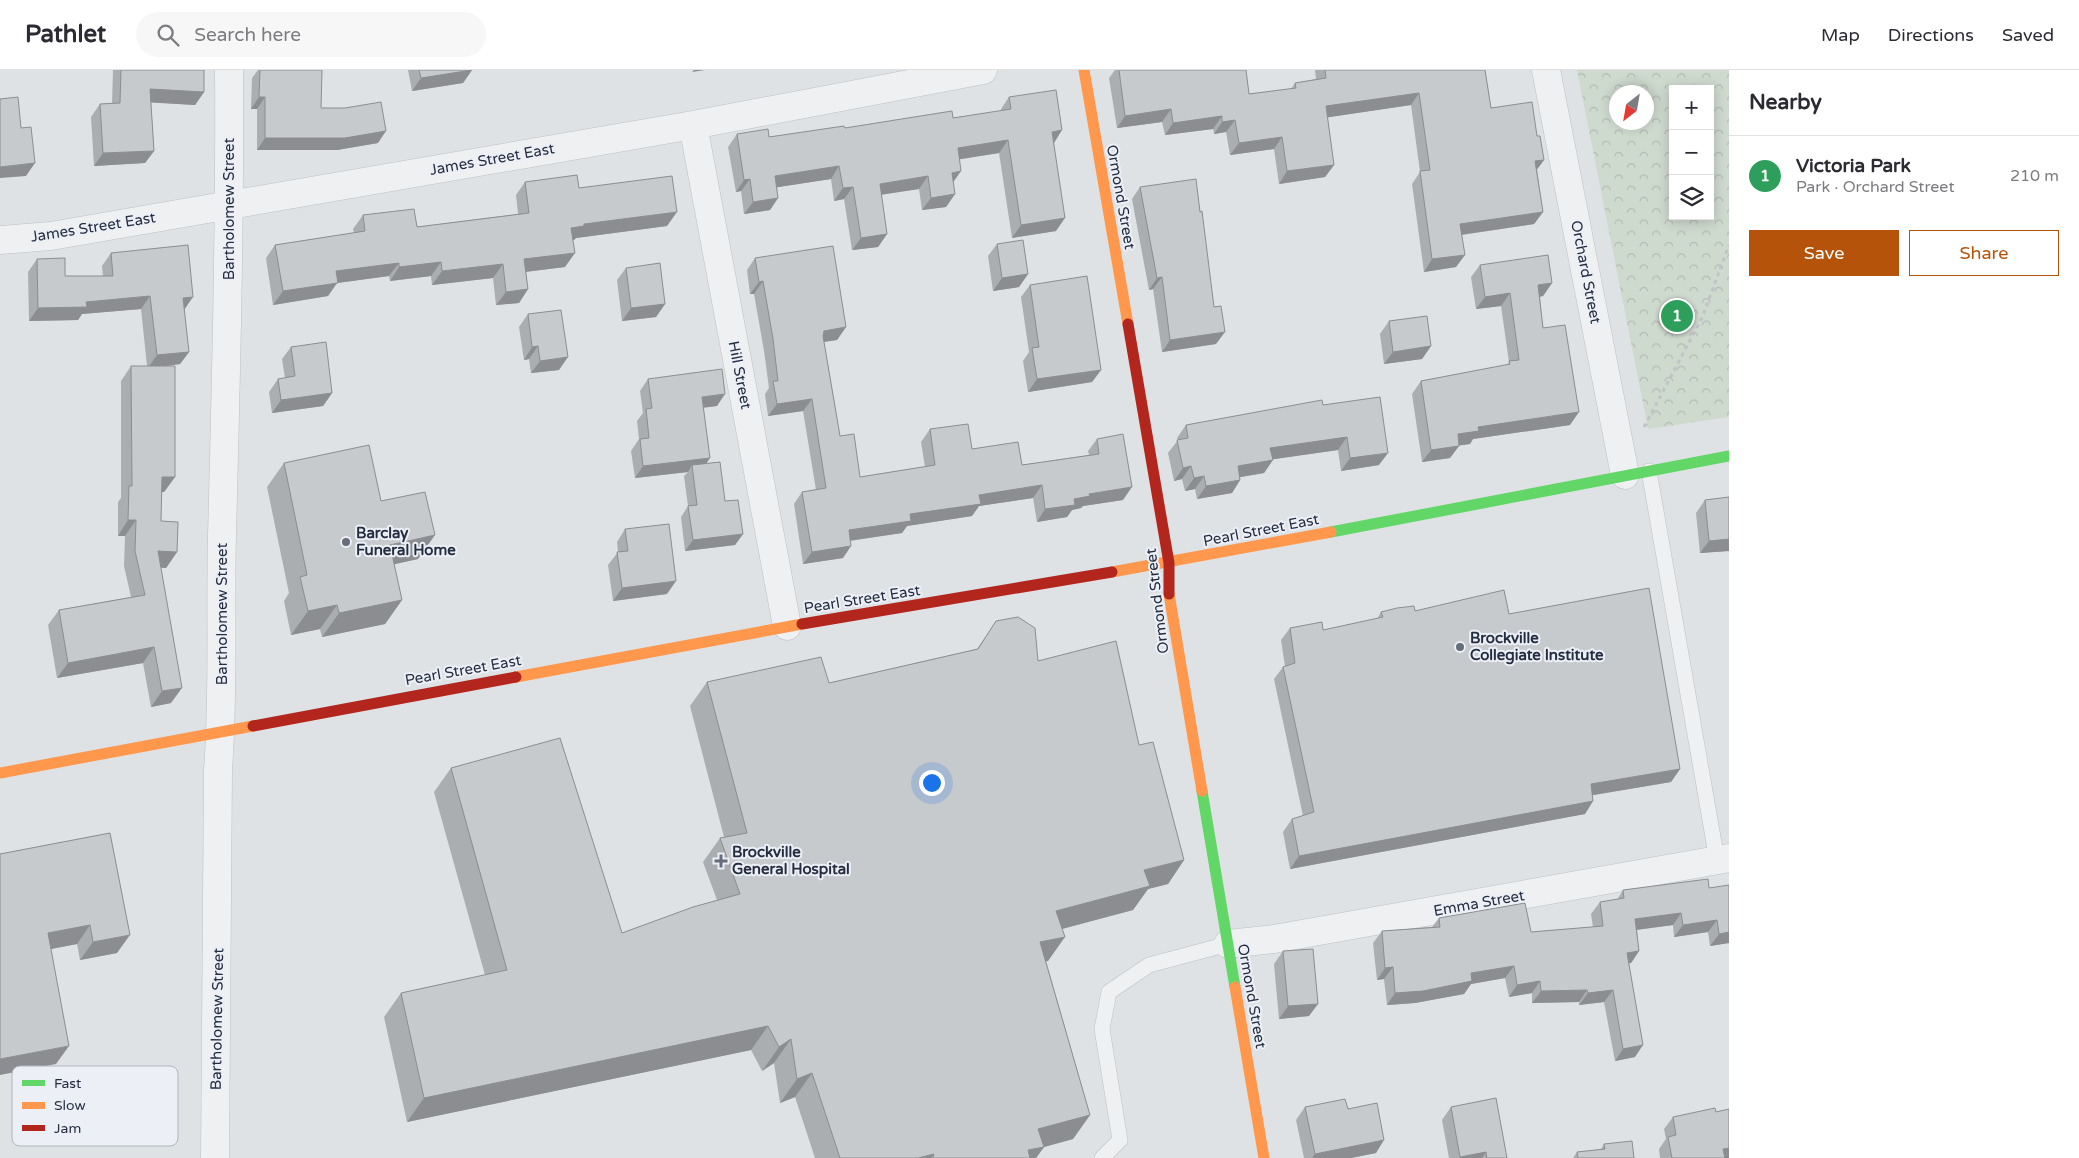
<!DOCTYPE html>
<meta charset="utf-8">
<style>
:root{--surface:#fff;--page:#f7f7f7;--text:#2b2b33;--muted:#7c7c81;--line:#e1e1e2;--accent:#b45309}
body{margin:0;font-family:"Varela Round",sans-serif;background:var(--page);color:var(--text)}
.controls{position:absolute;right:15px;top:15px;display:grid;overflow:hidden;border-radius:0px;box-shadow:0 2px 12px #0003}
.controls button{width:45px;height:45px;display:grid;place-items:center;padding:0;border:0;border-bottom:1px solid var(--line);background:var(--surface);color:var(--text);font:25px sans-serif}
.compass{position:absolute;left:1609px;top:15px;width:45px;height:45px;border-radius:50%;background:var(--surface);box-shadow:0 2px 12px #0003;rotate:211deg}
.you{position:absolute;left:931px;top:712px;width:18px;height:18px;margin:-12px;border:4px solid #fff;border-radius:50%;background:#1a73e8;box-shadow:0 0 0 8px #1a73e833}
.badge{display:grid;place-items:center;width:32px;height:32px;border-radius:50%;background:var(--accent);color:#fff;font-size:16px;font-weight:700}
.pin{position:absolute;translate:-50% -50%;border:2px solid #fff;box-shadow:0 1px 5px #0006}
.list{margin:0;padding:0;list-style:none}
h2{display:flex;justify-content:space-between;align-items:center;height:65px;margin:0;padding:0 20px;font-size:21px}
h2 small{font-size:16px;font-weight:400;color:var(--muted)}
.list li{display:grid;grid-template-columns:32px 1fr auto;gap:15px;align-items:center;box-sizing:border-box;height:80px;padding:0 20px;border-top:1px solid var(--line)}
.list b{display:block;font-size:19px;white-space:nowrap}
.list p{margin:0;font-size:16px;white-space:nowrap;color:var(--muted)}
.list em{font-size:16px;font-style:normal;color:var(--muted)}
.actions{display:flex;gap:10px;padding:15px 20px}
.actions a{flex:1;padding:11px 0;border:1px solid var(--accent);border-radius:0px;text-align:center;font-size:18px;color:var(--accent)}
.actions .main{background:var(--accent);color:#fff}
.icon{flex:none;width:28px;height:28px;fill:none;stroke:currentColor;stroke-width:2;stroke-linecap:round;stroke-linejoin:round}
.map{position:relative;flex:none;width:1729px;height:1088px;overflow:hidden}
header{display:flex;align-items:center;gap:30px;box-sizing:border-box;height:70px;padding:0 25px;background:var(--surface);border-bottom:1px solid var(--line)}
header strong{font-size:24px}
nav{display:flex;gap:28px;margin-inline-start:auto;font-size:18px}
.search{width:350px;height:45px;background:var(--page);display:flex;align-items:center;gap:12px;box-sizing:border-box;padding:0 18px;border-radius:28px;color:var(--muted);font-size:19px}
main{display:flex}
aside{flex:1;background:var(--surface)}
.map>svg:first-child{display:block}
.forest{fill:url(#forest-crowns);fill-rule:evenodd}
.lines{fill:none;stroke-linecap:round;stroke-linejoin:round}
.lane-casing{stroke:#bdc0c3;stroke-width:16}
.street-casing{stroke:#bdc0c3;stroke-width:29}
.path{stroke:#c1c3c8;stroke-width:3;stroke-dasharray:4 4;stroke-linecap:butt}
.lane{stroke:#eef0f2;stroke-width:15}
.street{stroke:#eef0f2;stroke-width:28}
.fast{stroke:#63d668;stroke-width:11}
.slow{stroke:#ff974d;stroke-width:11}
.jam{stroke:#b3261e;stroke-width:11}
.wall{fill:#abaeb0}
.shaded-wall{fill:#8b8d90}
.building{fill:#c7cacd;stroke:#8b8d90}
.poi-dot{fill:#666d7a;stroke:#ecf0f6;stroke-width:2}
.labels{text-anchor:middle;stroke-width:4;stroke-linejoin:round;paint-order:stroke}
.street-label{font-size:15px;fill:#252e40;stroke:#ecf0f6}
.poi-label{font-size:15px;font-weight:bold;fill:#252e40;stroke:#ecf0f6;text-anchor:start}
.key{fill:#ecf0f6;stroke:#b0b6bf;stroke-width:1}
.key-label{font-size:14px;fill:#252e40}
</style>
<header>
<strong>Pathlet</strong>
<div class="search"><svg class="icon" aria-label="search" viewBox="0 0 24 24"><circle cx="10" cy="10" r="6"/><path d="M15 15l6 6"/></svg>Search here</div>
<nav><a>Map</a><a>Directions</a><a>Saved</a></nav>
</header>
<main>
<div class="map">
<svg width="1729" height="1088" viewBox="0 0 1729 1088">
<defs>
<pattern id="forest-crowns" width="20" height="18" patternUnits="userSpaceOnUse" patternTransform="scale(1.25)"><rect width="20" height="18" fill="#cfdacf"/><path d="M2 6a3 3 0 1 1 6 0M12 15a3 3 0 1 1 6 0" fill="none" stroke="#b2bbb3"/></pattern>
</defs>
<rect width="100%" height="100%" fill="#dfe2e5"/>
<path class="forest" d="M1577,0H1729V347L1648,359ZM1673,19H1710V146H1673ZM1616,22H1646V52H1616Z"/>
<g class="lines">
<defs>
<path id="lane" d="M1649,401L1717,790
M1102,1088L1120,1070L1102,959L1109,922L1149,895L1228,874"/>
<path id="street" d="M1546,0L1625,405
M693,55L787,556
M0,170L51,166L693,55L983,0
M1228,874L1274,869L1729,788
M215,1088L218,700C224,622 220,544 222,466C226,310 230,155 229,0"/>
</defs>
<use href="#lane" class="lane-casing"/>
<use href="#street" class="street-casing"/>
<path class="path" d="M1644,357L1702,248L1729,175"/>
<use href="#lane" class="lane"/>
<use href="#street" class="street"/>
<path class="fast" d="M1331,462L1729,386
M1202,721L1235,917"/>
<path class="slow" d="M1084,0L1128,254
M1112,502L1331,462
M1169,524L1202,721
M516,607L802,554
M0,703L253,656
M1235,917L1264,1088"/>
<path class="jam" d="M1128,254L1169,493V524
M802,554L1112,502
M253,656L516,607"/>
</g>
<path class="wall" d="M113,0H204V22L195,35L151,32L154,81L145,93L94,96L91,47L100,34L112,33Z
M258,0H322L321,38L378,73L337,80H257V39H251L252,8Z
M408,0H472L463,13L412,21Z
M1115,0H1246L1249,24L1291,19L1295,13L1316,9L1315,0H1485L1491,38L1537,66L1544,90L1537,99L1543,142L1534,154L1462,165L1456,197L1424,202L1412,114L1420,102L1411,35L1327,47L1334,95L1325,107L1279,114L1274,79L1230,85L1226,62L1214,64L1213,59L1165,65L1162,52L1117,58L1109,8Z
M1009,27L1054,73L1056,161L1012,168L999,83L959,89L953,113L955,124L946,137L922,140L919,119L881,125L887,164L878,177L852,180L844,129L834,131L831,109L777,117L778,128L770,140L744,144L741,121L736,122L728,77L737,64L769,67L845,58L953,48L1001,41V39Z
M525,112L579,118L667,156L576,168L574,170H573L565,197L526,202L528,219L519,233L496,235L493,208L432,215L431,206L390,211L389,206L337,213L328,226L273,235L266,188L275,175L354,163L353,159L363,145L417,157L518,144L516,125Z
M1140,117L1214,237L1216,274L1162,282L1153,219L1149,220L1132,129Z
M997,174L1028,204L1019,217L993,221L988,186Z
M111,183L184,240L189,282L180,294L167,296L175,407L164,422H161V451L177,482L166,498L160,497L171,633L151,637L143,593L57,608L48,555L59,540L131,527L124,496L125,466H118V432L121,428V311L131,296H147L141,239L82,244L78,250L29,251L28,202L37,189L65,206H103L102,196Z
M755,188L846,257L837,270L824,272L840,366L860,407L925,397L921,372L930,359L972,379L1022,395L1089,385L1088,381L1097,369L1123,430L1083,436L1081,438L1072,440L1067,447L1037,452L1033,428L979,436L972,446L907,456L902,463L850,471L843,488L803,494L794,434L802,422L816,420L803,341L768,346L765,324L769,318L764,281L754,224H750L747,200Z
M1480,195L1552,213L1543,226L1540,227L1543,258L1570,355L1473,369L1470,374L1459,375L1450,388L1422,392L1412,324L1421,311L1507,295L1509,292L1501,236L1476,239L1471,207Z
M626,198L665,234L656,247L622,251L617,210Z
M1030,215L1101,300L1092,312L1028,322L1023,291L1029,282L1021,227Z
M528,244L559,300L531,303L529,289L524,290L519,257Z
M1389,251L1431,276L1422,289L1384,294L1380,264Z
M291,277L332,323L323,336L272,343L269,322L278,309L285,308L282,289Z
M648,309L717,336L703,337L706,394L725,431L743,464L735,475L685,481L681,447L688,436L684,406L688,402L635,408L631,381L639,369L637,351L643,343L640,321Z
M1323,335L1379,395L1341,401L1338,380L1273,389L1264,403L1240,407V410L1232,423L1197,429L1195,419L1185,421L1182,409L1174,411L1168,383L1178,370L1177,368L1186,355Z
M284,393L381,431L418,489L394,494L402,530L385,554L322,567L320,559L291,565L284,531L289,523L267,417Z
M1729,427V481L1700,483L1696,443L1705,430Z
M625,459L667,524L613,531L608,495L618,482L617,472Z
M1415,541L1509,544L1680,699L1671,712L1592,725L1593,731L1585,744L1290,799L1283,762L1292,749L1303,746L1274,609L1283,597L1285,596L1281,570L1290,558L1323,560L1377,549L1381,542Z
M996,551L1038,591L1139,675L1184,790L1168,814L1148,819L1133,840L1062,859L1048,891H1046L1090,1045L1073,1069L1044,1077L1036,1088H815L795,1027L780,1033L774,993L762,1001L751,980L407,1052L384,947L401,923L485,905L434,722L451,698L622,863L717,830L703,792L720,768L724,767L690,636L707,612L829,613L977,579Z
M110,763L117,883L80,890L77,874L51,879L56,994L0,784Z
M1709,818L1729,873L1710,876L1708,862L1674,867L1673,855L1637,860L1639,881L1631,893H1629L1635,987L1615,991L1604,932L1579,935V932L1532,933V923L1509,927L1505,908L1471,914L1464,924L1415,933L1387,935L1384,909L1377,910L1373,873L1382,861L1432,857L1439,848L1531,862L1593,857L1591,844L1600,832L1617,830L1623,820Z
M1283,881L1309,946L1279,949L1274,894Z
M1305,1037L1348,1039L1376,1083L1351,1088H1304L1296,1050Z
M1451,1037L1507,1088H1449L1442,1050Z
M1716,1042L1729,1088H1660L1659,1079L1666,1069L1664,1059L1673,1047Z
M1604,1074L1634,1088H1573L1577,1082L1601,1079Z"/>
<path class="shaded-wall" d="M472,0L463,13L412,21L421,8Z
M694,0H705L692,2Z
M150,19L204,22L195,35L142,32Z
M1419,23L1411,35L1317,49L1326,36Z
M259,27H265L257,39H251Z
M1171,39L1162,52L1117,58L1125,46Z
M1222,46L1213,59L1165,65L1173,53Z
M1235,50L1226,62L1214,64L1222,52Z
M1062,60L1054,73L1052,62Z
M386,61L378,73L337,80H257L265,68Z
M1282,67L1274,79L1230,85L1239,73Z
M1008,70L999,83L949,91L958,78Z
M154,81L145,93L94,96L103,83Z
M1544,90L1535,102V91Z
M35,93L26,106L0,108V97Z
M1334,95L1325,107L1279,114L1287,101Z
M839,96L831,109L766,119L775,106Z
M961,101L952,114V103Z
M928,106L919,119L871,126L880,114Z
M750,109L741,121L736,122L744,110Z
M853,117L844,129L834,131L843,118Z
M955,124L946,137L922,140L931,128Z
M778,128L770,140L744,144L753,132Z
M677,142L667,156L576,168L574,170L562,172L571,158L584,154Z
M1543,142L1534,154L1452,166L1460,154Z
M1065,148L1056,161L1012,168L1021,155Z
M887,164L878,177L852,180L861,168Z
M575,183L565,197L515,203L524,189Z
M1465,185L1456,197L1424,202L1432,189Z
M441,192L431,206L390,211L399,197Z
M399,193L389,206L337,213L328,226L273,235L283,221L336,201Z
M503,194L493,208L432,215L442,201Z
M1028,204L1019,217L993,221L1002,208Z
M1162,207L1153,219L1149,220L1157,208Z
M763,211L754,224H750L759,212Z
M1552,213L1543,226L1530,228L1538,215Z
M528,219L519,233L496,235L506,222Z
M1510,223L1501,236L1476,239L1485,227Z
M150,226L141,239L82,244L78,250L29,251L38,238L86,232Z
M193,227L184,240L183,228Z
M665,234L656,247L622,251L631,238Z
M846,257L837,270L815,273L824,261Z
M1225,262L1216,274L1162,282L1170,270Z
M538,276L529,289L524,290L532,277Z
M1431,276L1422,289L1384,294L1393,282Z
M189,282L180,294L148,298L157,285Z
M568,287L559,300L531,303L540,291Z
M1101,300L1092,312L1028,322L1037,309Z
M332,323L323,336L272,343L281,330Z
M725,324L717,336L694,339L702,327Z
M812,329L803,341L768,346L777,334Z
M1579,342L1570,355L1473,369L1470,374L1449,377L1458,364L1478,357Z
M1347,367L1338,380L1262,391L1270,378Z
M1459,376L1450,388L1422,392L1431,380Z
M1388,383L1379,395L1341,401L1350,388Z
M710,388L702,400L692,395L688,402L635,408L643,396Z
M1273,390L1264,403L1229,409L1238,396Z
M1191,396L1182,409L1174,411L1183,398Z
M1204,406L1195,419L1185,421L1194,408Z
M162,407H175L164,422H151Z
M1240,410L1232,423L1197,429L1206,416Z
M1042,415L1033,428L979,436L972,446L907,456L902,463L840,472L849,460L979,425Z
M1132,417L1123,430L1083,436L1081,438L1072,440L1067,447L1037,452L1045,439L1074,429L1089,424Z
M128,450H136L125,466H118Z
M743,464L735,475L685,481L693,470Z
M435,465L418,489L373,499L390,475Z
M1729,469V481L1700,483L1709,471Z
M851,476L843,488L803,494L812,482Z
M158,481L177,482L166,498L147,497Z
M676,511L667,524L613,531L622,518Z
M402,530L385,554L322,567L339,543Z
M337,535L320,559L291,565L308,541Z
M154,577L143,593L57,608L68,593Z
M182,618L171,633L151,637L162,621Z
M1680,699L1671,712L1582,727L1591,714Z
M1593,731L1585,744L1290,799L1299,786Z
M1184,790L1168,814L1148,819L1133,840L1039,865L1056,841L1144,800Z
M1681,843L1673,855L1627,861L1635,849Z
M1717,850L1708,862L1674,867L1683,855Z
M90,855L77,874L35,882L48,863Z
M1729,862V873L1710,876L1719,864Z
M130,865L117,883L80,890L93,872Z
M1065,867L1048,891L1023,896L1040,872Z
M1639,881L1631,893L1619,895L1627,883Z
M1514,896L1505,908L1471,914L1464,924L1415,933L1387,935L1395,923L1471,903Z
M1393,897L1384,909L1377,910L1385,898Z
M1540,911L1532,923L1509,927L1517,915Z
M1587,920L1579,932L1532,933L1541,921Z
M1613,920L1604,932L1579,935L1588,923Z
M1318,934L1309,946L1279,949L1288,936Z
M768,956L751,980L407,1052L424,1028Z
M791,969L774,993L762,1001L779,977Z
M1643,975L1635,987L1615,991L1623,979Z
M69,976L56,994L0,1005V989Z
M812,1003L795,1027L780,1033L797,1009Z
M1090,1045L1073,1069L1044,1077L1036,1088H1022L1038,1059Z
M1384,1070L1376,1083L1351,1088H1312L1315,1084Z
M1729,1078V1088H1717L1723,1079Z
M1486,1082L1482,1088H1460V1087Z
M934,1084L931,1088H918Z"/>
<path class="building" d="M121,0H204V22L150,19L154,81L103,83L100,34L120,33Z
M260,0H322L321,38H345L381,32L386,61L345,68H265V27H259Z
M419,0H472L421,8Z
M1119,0H1246L1249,24L1296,18L1295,13L1326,8L1325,0H1485L1491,38L1532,32L1537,66H1540L1544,90L1535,91L1543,142L1460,154L1465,185L1432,189L1420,101L1430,100L1419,23L1326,36L1334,95L1287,101L1282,67L1239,73L1235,50L1222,52V46L1173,53L1171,39L1125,46Z
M1056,20L1062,60L1052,62L1065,148L1021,155L1008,70L958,78L961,101L952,103L955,124L931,128L928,106L880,114L887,164L861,168L853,117L843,118L839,96L775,106L778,128L753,132L750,109L744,110L737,64L768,59L769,67L844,56L845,58L952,41L953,48L1011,39L1009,27Z
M18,27L21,58L31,57L35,93L0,97V29Z
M577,105L579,118L672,106L677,142L584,154V156L571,158L575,183L524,189L528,219L506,222L503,194L442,201L441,192L399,197V193L336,201L338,213L283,221L275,175L365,161L363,145L414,139L417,157L529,143L525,112Z
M1196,109L1200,142L1202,141L1214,237L1221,236L1225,262L1170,270L1162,207L1157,208L1140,117Z
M1023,170L1028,204L1002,208L997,174Z
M188,175L193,227L183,228L189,282L157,285L150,226L86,232L87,237L38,238L37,189L65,188V206H113L111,183Z
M833,176L846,257L824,261L823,266L840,366L854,364L860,407L935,395L930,359L968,354L972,379L1018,372L1022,395L1099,384L1097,369L1123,364L1132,417L1089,424L1090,426L1074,429L1075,435L1045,439L1042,415L979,425L981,434L910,444L911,451L849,460L851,476L812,482L802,422L826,418L812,329L777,334L773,311H778L773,269L763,211L759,212L755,188Z
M1548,185L1552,213L1538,215L1543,258L1565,255L1579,342L1478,357L1479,361L1458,364L1459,376L1431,380L1421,311L1510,294L1509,291L1519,290L1510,223L1485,227L1480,195Z
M660,193L665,234L631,238L626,198Z
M1087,206L1101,300L1037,309L1032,278L1039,277L1030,215Z
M561,240L568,287L540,291L538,276L532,277L528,244Z
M1427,246L1431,276L1393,282L1389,251Z
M326,272L332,323L281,330L278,309L295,306L291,277Z
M131,296H175V407H162L161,451L178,452L177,482L158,481L182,618L162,621L154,577L68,593L59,540L145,525L135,481L136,450H128L129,416H132Z
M722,299L725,324L702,327L710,388L643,396L640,369L649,368L646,339L652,338L648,309Z
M1380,327L1388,383L1350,388L1347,367L1270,378L1273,390L1238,396L1240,410L1206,416L1204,406L1194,408L1191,396L1183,398L1177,370L1188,368L1186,355L1322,330L1323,335Z
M369,375L381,431L425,422L435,465L390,475L402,530L339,543L337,535L308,541L300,507L307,505L284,393Z
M720,392L725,431L738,430L743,464L693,470L688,436L697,435L692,395Z
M1729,427V469L1709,471L1705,430Z
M669,454L676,511L622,518L617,482L628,481L625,459Z
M1649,518L1680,699L1591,714L1593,731L1299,786L1292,749L1314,742L1283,597L1295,593L1290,558L1322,552L1323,560L1383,547L1381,542L1397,538L1414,536L1415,541L1504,520L1509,544Z
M1018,547L1035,558L1038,591L1116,571L1139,675L1153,672L1184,790L1144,800L1150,816L1056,841L1065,867L1040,872L1090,1045L1038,1059L1044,1077L1028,1080L1030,1088H933L934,1084L918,1088H840L812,1003L797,1009L791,969L779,977L768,956L424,1028L401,923L507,900L451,698L560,668L622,863L693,837L740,824L720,768L747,763L707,612L821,587L829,613L978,579L996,551Z
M110,763L130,865L93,872L90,855L48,863L69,976L0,989V784Z
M1708,809L1709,818L1729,815V862L1719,864L1717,850L1683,855L1681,843L1635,849L1639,881L1627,883L1643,975L1623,979L1613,920L1588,923L1587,920L1541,921L1540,911L1517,915L1514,896L1471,903L1472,911L1423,921L1395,923L1393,897L1385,898L1382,861L1440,857L1439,848L1525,833L1531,862L1603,856L1600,832L1624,828L1623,820Z
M1313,879L1318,934L1288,936L1283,881Z
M1496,1028L1507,1088H1487L1486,1082L1460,1087L1451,1037Z
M1345,1029L1348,1039L1377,1033L1384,1070L1315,1084L1305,1037Z
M1715,1038L1716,1042L1729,1039V1078L1723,1079L1725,1088H1672L1668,1067L1676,1065L1673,1047Z
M1632,1071L1634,1088H1578L1577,1082L1605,1079L1604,1074Z"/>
<g class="poi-dot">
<circle cx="346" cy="472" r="5"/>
<circle cx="1460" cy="577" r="5"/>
<path d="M718.5 783.5h5v5h5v5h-5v5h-5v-5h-5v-5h5z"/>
</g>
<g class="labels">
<g class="street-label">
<text transform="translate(492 89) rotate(-10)" y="5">James Street East</text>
<text transform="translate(1121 127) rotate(80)" y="5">Ormond Street</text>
<text transform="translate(229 139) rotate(-90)" y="5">Bartholomew Street</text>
<text transform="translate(93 157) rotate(-9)" y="5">James Street East</text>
<text transform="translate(1586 202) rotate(79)" y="5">Orchard Street</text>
<text transform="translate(740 305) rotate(79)" y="5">Hill Street</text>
<text transform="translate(1261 460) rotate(-11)" y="5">Pearl Street East</text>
<text transform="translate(862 529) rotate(-9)" y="5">Pearl Street East</text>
<text transform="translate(1157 531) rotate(-97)" y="5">Ormond Street</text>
<text transform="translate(222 544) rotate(-90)" y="5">Bartholomew Street</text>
<text transform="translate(463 600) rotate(-10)" y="5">Pearl Street East</text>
<text transform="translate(1479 833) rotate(-10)" y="5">Emma Street</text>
<text transform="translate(1252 926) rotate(80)" y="5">Ormond Street</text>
<text transform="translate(217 949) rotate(-89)" y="5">Bartholomew Street</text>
</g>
<g class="poi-label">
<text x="356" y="468">Barclay<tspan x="356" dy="17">Funeral Home</tspan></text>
<text x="1470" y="573">Brockville<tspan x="1470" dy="17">Collegiate Institute</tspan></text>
<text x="732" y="787">Brockville<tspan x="732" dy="17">General Hospital</tspan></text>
</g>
</g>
<rect x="12" y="996" width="166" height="80" rx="8" class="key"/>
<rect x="22" y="1010" width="23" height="6" fill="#63d668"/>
<rect x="22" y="1032" width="23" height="7" fill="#ff974d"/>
<rect x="22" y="1055" width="23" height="6" fill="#b3261e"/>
<g class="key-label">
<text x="54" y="1018">Fast</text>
<text x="54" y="1040">Slow</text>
<text x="54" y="1063">Jam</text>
</g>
</svg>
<div class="controls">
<button>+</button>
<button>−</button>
<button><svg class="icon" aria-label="layers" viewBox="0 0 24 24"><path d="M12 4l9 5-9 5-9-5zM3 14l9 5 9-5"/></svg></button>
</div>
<svg class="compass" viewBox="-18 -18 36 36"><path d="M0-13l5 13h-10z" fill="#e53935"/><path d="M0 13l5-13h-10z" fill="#7c7c81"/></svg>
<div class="you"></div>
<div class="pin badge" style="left:1677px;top:246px;background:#2e9e5b">1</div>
</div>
<aside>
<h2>Nearby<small></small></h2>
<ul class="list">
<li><span class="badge" style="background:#2e9e5b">1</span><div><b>Victoria Park</b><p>Park · Orchard Street</p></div><em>210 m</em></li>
</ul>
<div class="actions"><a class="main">Save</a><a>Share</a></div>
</aside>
</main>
